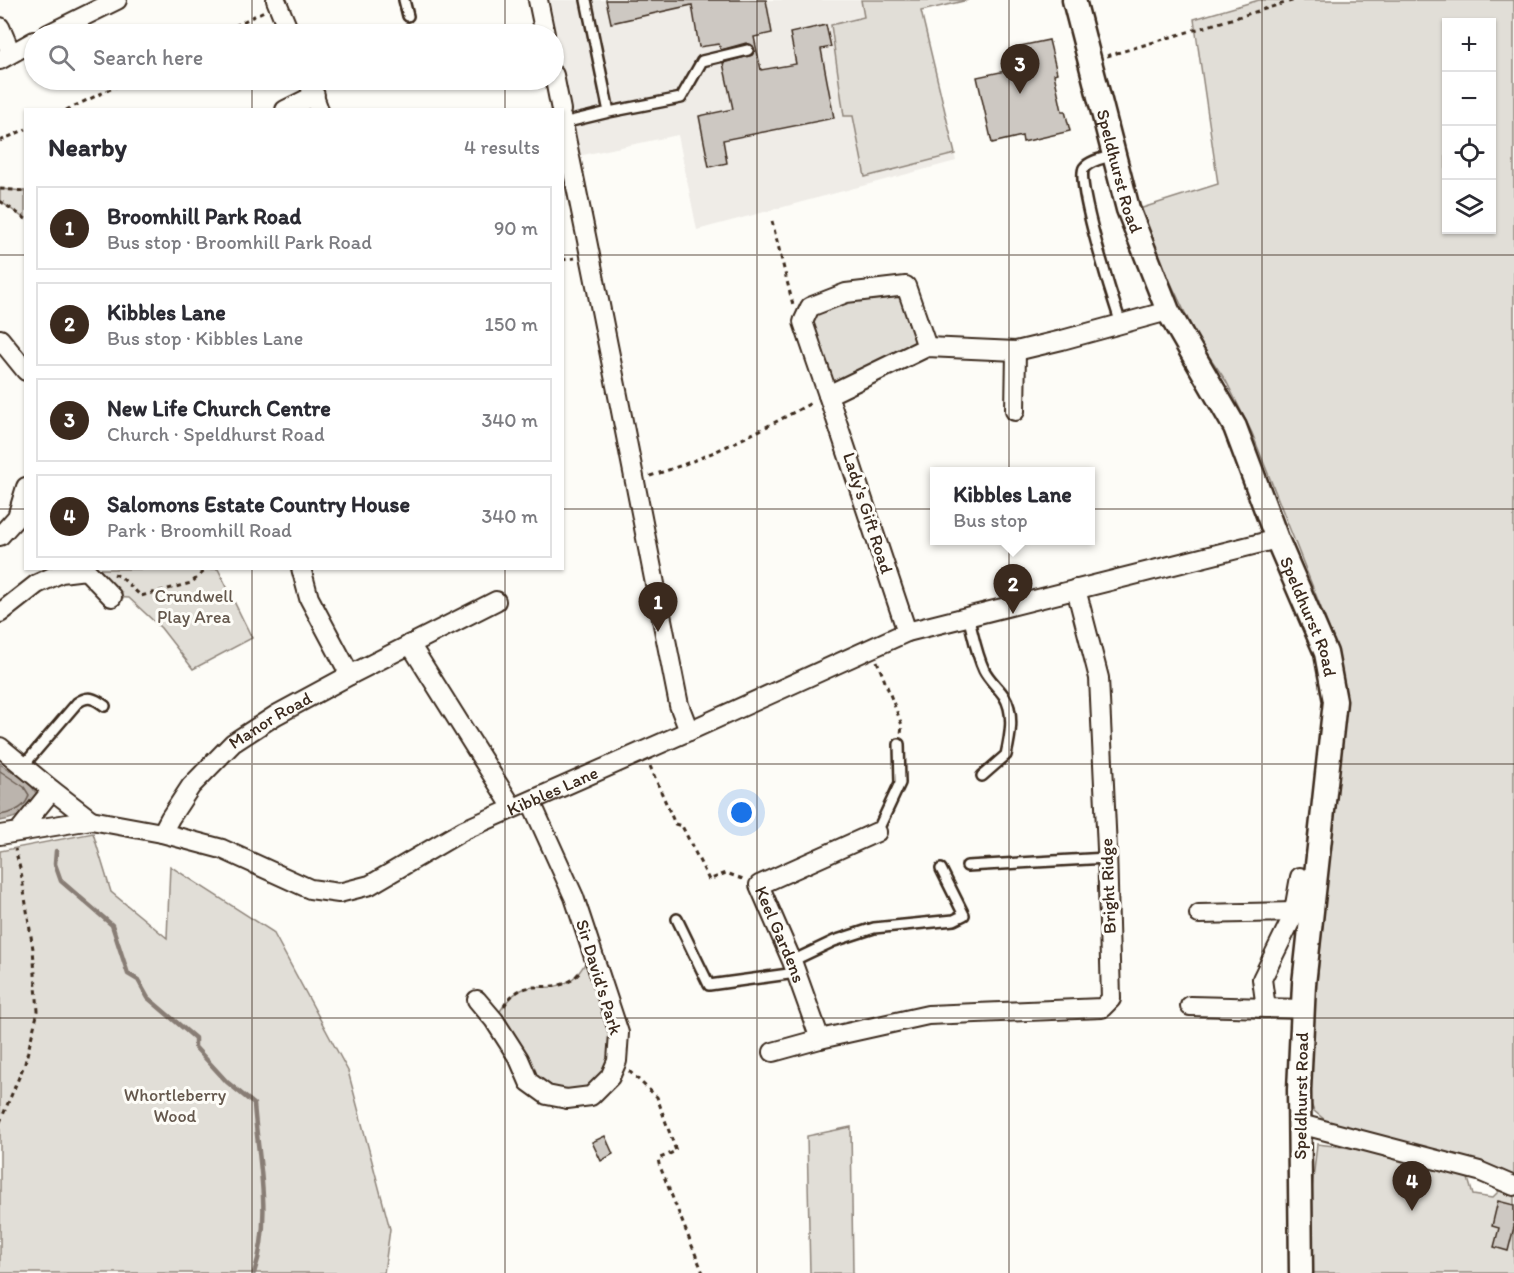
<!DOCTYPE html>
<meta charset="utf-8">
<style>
:root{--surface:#fff;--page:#f2f2f3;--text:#2b2b33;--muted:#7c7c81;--line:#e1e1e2;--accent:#3b2a1e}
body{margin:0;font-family:Itim,sans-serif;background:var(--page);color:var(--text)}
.controls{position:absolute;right:18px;top:18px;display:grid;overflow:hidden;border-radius:0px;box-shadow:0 2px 4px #0004}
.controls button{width:54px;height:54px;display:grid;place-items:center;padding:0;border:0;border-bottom:2px solid var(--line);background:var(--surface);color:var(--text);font:30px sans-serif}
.you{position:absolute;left:742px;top:813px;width:21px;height:21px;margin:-15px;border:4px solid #fff;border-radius:50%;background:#1a73e8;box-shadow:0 0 0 9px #1a73e833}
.badge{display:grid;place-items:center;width:39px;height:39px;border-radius:50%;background:var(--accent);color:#fff;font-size:20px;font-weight:700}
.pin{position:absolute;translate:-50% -50px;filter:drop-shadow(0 2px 3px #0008)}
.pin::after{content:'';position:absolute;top:32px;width:21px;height:18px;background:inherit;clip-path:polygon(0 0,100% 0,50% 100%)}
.popup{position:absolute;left:930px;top:467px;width:165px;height:78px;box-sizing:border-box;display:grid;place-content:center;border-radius:0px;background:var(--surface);filter:drop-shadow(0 2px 4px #0005);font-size:20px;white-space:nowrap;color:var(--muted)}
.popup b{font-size:22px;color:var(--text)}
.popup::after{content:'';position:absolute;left:50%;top:100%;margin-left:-12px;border:12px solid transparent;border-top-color:var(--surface)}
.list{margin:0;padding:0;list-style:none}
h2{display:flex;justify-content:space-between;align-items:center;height:78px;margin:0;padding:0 24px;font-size:26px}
h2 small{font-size:20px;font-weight:400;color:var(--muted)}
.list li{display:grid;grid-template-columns:39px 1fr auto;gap:18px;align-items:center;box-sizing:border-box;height:84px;margin:0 12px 12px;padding:0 12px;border:2px solid var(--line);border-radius:0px}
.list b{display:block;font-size:22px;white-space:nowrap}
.list p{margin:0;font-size:20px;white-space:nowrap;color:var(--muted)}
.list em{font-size:20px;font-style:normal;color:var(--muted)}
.icon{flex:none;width:33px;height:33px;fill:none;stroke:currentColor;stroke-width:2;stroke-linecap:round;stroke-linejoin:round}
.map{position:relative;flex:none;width:1514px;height:1273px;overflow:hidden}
.search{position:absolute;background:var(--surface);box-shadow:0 2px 4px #0004;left:24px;top:24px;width:540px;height:66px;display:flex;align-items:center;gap:15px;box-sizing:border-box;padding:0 21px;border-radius:33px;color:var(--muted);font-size:22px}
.panel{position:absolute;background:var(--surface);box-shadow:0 2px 4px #0004;left:24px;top:108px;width:540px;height:462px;border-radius:0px}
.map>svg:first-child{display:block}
.built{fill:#efece7}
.green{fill:#e1ded7;stroke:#8e847a;stroke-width:1.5;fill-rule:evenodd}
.water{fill:#bbb4ad;stroke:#887d74;stroke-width:1.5}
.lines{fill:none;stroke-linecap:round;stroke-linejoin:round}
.shore{stroke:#6e6157;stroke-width:1.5}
.stream{stroke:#887d74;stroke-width:4.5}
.building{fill:#cdc8c2;stroke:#3b2a1e;stroke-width:1.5}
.service-casing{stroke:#3b2a1e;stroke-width:14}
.minor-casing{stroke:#3b2a1e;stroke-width:22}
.tertiary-casing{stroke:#3b2a1e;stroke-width:27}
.path{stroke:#3b2a1e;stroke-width:3;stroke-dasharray:4.5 4.5;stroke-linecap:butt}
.service{stroke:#fdfcf7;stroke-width:9}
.minor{stroke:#fdfcf7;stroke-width:18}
.tertiary{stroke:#fdfcf7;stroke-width:22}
.grid{fill:none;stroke:#3b2a1e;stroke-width:1.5;stroke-opacity:0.55}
.labels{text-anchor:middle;stroke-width:6;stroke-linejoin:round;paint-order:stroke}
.street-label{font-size:18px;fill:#3b2a1e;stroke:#fdfcf7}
.park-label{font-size:18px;fill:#64574c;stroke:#fdfcf7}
</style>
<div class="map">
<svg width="1514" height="1273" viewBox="0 0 1514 1273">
<rect width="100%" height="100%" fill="#fdfcf7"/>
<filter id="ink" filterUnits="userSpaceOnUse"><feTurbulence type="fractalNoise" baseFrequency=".0167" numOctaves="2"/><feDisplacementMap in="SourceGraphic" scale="12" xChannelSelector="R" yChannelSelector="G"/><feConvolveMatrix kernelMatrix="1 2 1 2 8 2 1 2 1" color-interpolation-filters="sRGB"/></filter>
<g filter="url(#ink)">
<path class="built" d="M550,0H968L921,11L956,161L697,230L678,135L578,156Z"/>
<path class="green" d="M861,0H968L921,11L955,154L865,177L853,116H844L831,25L864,17Z
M1259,0H1514V1181L1330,1124L1314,1111L1306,1093L1345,700L1338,651L1252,433L1226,381L1198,340L1136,210L1218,184L1194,19ZM1446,22H1492V230H1446Z
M0,189L25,191V219L0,201Z
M906,286L927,347L828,395L803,322L810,307Z
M90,569H218L252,638L193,669L161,628L129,598L112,597Z
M93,833L111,892L167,938L170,866L273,932L348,1071L390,1229L384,1273H0V851Z
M592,951L617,1061L591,1096L547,1095L494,1020C502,1009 507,998 519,991C529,985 540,988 551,987C575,984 582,970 592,951Z
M851,1127L853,1273H810L807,1136Z
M1317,1144L1386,1152L1467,1175L1473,1195L1492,1198L1502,1188L1514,1192V1273H1309L1308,1225Z"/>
<path class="water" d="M0,764L29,782L36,793C31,812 19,818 0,821Z"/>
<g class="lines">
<path class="shore" d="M0,771L24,787L29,795C26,808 12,813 0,815"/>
<path class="stream" d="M56,851L55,864L61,881L112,925L128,974L138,980L148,998L195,1038V1047L227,1082L254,1104C258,1160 273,1218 254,1273"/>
</g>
<path class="building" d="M606,0H766L772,33L754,37L761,70L796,64L790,33L826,25L831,47L821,49L834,118L723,140L727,163L709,167L699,116L733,109L723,63L752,55L755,51L753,46L746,43L721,50L719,44L699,47L692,5L611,23Z
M1049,40L1057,73L1054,74L1062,111H1065L1070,131L1023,142L1022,136L992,143L977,77L1024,67L1020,46Z
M605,1136L613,1154L601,1161L592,1142Z
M1498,1201L1514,1205V1227L1508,1251L1494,1247L1499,1228L1492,1226Z"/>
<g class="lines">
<defs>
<path id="service" d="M404,0L408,16
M609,112L681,98L702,61L748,50
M563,123L609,112L586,0
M1114,155C1105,158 1090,160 1084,168C1075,181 1114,303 1121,324
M968,616C973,634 976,653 984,670C989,680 998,687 1004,696C1015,713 1010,737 1006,755L982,776
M23,766L77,703C88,695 94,698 105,706
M877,832L900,783L899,744
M967,866L1107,858
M677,919L709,985L796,973
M792,961L834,941L874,928L954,920L964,915L941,869"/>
<g id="minor">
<path d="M276,0L290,34"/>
<path d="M538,0L545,34"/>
<path d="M0,27L11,53"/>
<path d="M48,34L117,0"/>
<path d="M0,60L34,41"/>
<path d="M554,75L561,110"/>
<path d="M308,80L319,110"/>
<path d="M285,110L315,95"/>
<path d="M562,119C603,314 640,510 679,705L689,731"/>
<path d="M0,339L26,371"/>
<path d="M828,395L803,322L810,307L846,293L906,286L927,347"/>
<path d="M1015,411L1016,351"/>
<path d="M0,536L17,517L26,487"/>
<path d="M301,568L309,598L350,675"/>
<path d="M0,613L37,584L61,573L86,570L112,597"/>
<path d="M907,632L828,395L927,347L1016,351L1062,340L1168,311"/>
<path d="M410,644L513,808"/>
<path d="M0,747L52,790L91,820"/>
<path d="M19,831L52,790"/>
<path id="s1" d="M877,832L759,885L792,961L820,1039L928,1015L1102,1008L1111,999L1107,849L1099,678L1076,589"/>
<path id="s2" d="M162,833L170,818L191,786L233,743L276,715L350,675L496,601"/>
<path id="s3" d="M0,835L91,820L162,833L222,849L310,889L339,893L370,885L464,830L689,731L907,632L1277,539"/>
<path d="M1199,914L1294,912"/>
<path d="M477,1000L494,1020L519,1059L529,1082L547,1095L567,1099L591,1096L610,1077L617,1061L619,1033L574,897L531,802"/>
<path d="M1190,1006L1303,1009"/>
<path d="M1266,1008L1262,979L1293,916L1300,877"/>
<path d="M773,1052L820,1039"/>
<path d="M1300,1124L1479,1171L1514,1186"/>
</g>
<g id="tertiary">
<path id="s4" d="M1074,0L1128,209L1168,311L1235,427L1277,539L1326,653L1335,701L1304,984L1299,1090L1301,1273"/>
</g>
</defs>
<use href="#service" class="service-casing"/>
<use href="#minor" class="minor-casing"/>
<use href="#tertiary" class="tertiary-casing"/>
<path class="path" d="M219,34L264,11
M1107,56L1295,0
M66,110L130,80
M0,141L26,129
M0,189L26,191
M0,201L26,219
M772,221L793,305
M562,260L575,258
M650,476C709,458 759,431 813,402
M114,574L121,577L141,596L191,583L208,568
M877,661L902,725L901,734
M650,766L675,824L682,826L709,880L726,873L746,880
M504,1006C523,975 547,994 570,981C574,979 578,974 581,971
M629,1071L657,1097L676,1151L658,1159L659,1164L703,1273
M0,1122L25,1063L38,1011L33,949L21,872L15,849"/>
<use href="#service" class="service"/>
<use href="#minor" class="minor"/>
<use href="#tertiary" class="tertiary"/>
</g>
</g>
<path class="grid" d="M252,0V34M505,0V34M757,0V1273M1009,0V1273M1262,0V1273M252,80V110M505,80V110M0,255H26M562,255H1514M0,509H26M562,509H1514M252,568V1273M505,568V1273M0,764H1514M0,1018H1514"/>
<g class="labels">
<g class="street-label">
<text dy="6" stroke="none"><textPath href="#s4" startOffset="177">Speldhurst Road</textPath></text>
<text transform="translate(868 513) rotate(72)" y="6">Lady's Gift Road</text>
<text dy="6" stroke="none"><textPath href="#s4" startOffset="663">Speldhurst Road</textPath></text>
<text dy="6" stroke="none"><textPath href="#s2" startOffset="159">Manor Road</textPath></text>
<text dy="6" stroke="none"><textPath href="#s3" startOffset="590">Kibbles Lane</textPath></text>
<text transform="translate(1108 886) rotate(-92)" y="6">Bright Ridge</text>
<text dy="6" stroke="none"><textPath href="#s1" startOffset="183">Keel Gardens</textPath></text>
<text transform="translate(599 977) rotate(73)" y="6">Sir David's Park</text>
<text transform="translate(1301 1096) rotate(-89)" y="6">Speldhurst Road</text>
</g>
<g class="park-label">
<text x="194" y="602">Crundwell<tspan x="194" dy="21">Play Area</tspan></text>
<text x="175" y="1101">Whortleberry<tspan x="175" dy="21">Wood</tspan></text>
</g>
</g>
</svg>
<div class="controls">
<button>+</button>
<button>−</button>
<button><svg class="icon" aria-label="locate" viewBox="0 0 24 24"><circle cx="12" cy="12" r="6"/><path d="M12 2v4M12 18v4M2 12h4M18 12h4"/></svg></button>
<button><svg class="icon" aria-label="layers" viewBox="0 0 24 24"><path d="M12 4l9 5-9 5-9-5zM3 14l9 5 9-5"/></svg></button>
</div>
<div class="you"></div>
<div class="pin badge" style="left:658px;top:632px">1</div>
<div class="pin badge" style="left:1013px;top:614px">2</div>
<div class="popup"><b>Kibbles Lane</b>Bus stop</div>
<div class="pin badge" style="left:1020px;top:94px">3</div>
<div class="pin badge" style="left:1412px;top:1211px">4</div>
<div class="search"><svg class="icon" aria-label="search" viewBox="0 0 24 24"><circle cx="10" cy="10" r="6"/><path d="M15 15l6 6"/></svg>Search here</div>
<section class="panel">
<h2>Nearby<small>4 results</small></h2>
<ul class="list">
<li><span class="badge">1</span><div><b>Broomhill Park Road</b><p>Bus stop · Broomhill Park Road</p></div><em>90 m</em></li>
<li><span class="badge">2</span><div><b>Kibbles Lane</b><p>Bus stop · Kibbles Lane</p></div><em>150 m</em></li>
<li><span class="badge">3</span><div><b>New Life Church Centre</b><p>Church · Speldhurst Road</p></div><em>340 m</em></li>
<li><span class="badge">4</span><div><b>Salomons Estate Country House</b><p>Park · Broomhill Road</p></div><em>340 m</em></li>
</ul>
</section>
</div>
